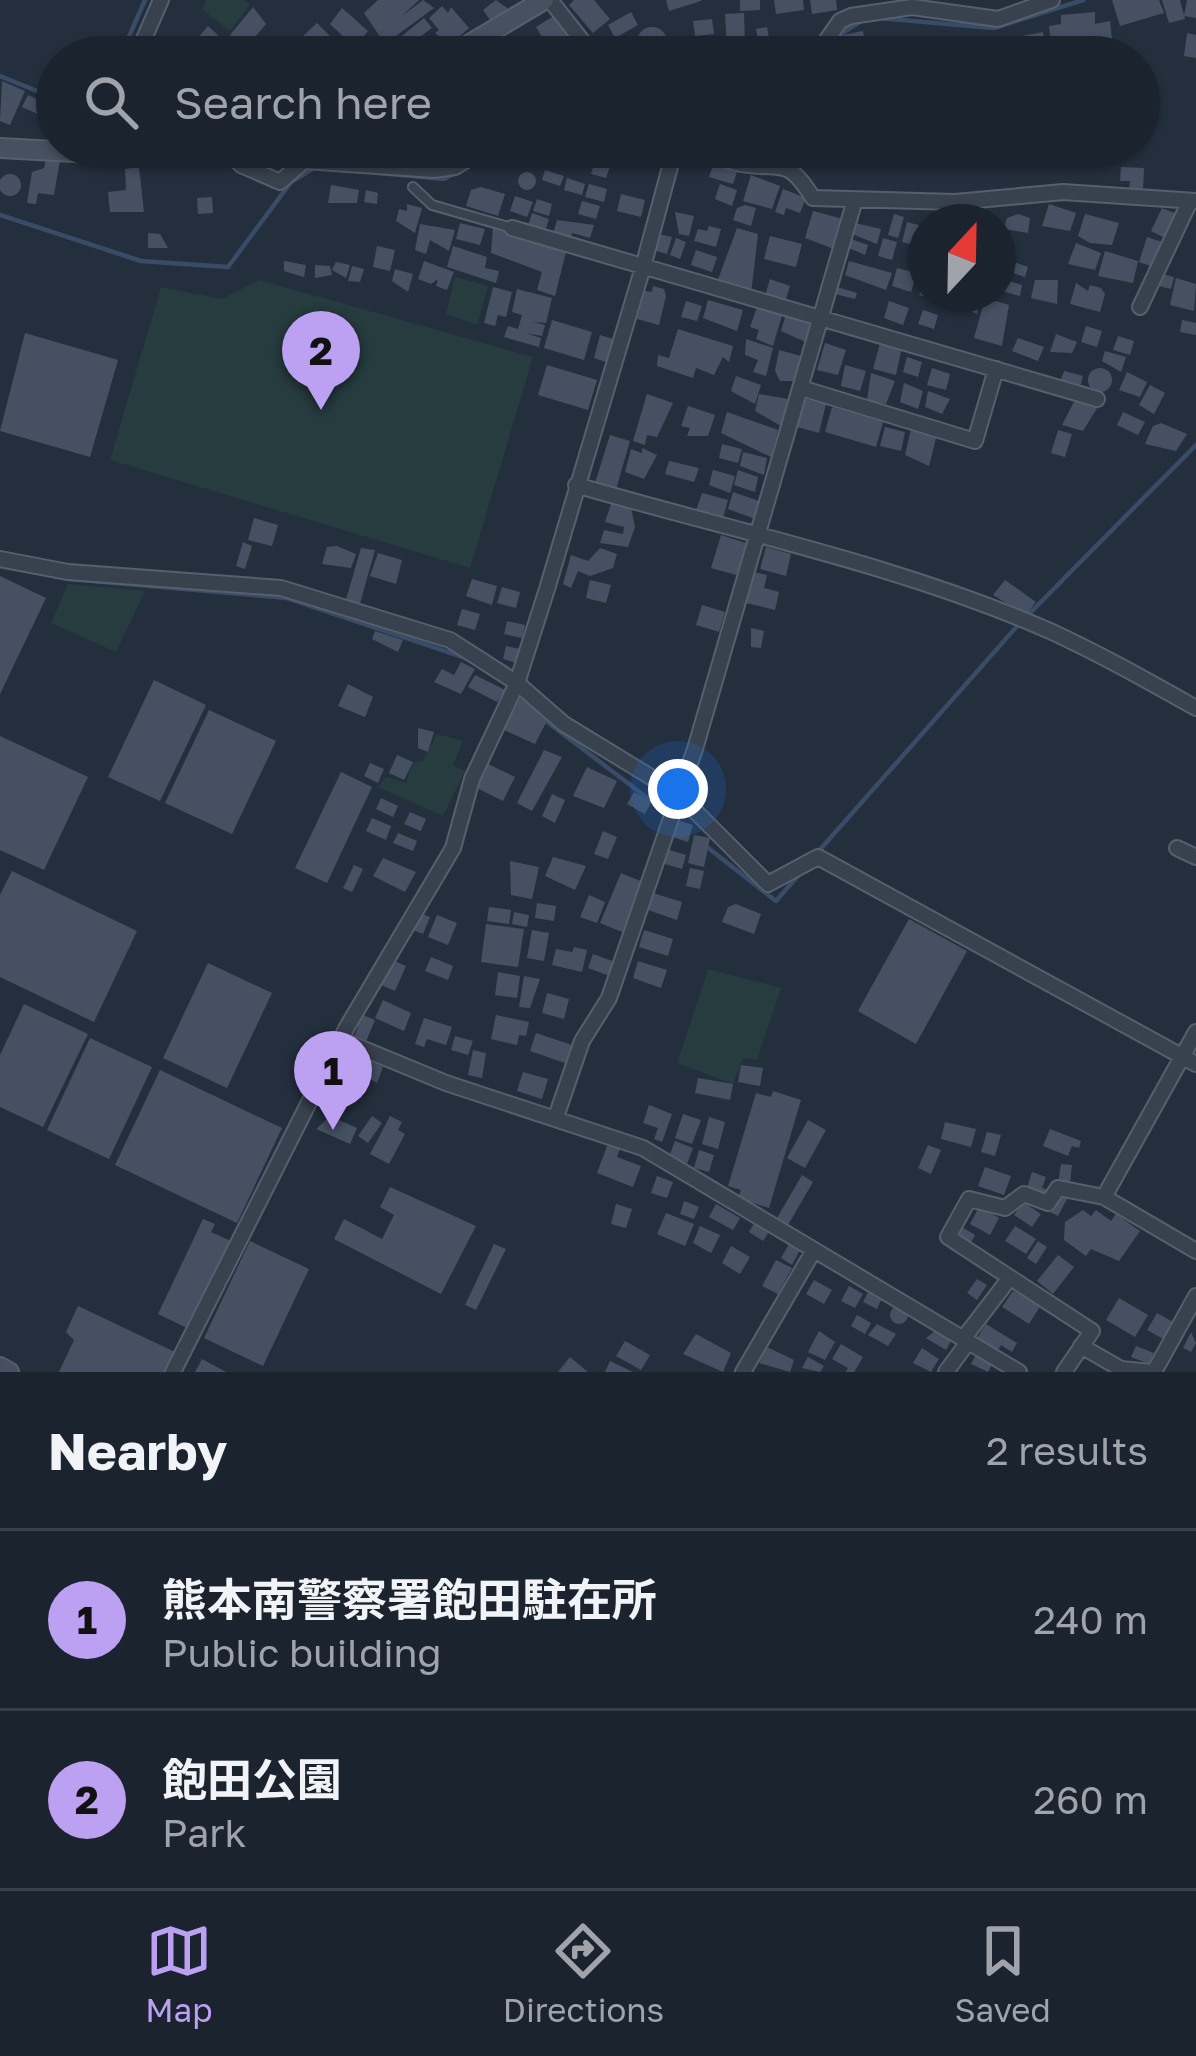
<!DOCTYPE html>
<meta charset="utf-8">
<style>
:root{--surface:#1b232e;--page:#242b36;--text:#f1f3f6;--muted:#a0a4aa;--line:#39404a;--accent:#bca0f2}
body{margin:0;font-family:"Golos Text","Noto Sans JP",sans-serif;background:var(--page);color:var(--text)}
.compass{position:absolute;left:908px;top:204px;width:108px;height:108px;border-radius:50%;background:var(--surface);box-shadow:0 3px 9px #0004;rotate:22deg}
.you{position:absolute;left:678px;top:789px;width:42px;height:42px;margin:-30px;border:9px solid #fff;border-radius:50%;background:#1a73e8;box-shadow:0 0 0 18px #1a73e833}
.badge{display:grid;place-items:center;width:78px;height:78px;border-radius:50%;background:var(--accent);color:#111;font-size:39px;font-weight:700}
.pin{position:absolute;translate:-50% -99px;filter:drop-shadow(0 3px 6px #0008)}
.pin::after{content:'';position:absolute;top:63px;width:42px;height:36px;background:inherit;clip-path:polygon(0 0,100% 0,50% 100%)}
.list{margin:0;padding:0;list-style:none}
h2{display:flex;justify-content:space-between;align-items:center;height:156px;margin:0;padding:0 48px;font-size:51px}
h2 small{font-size:39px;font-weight:400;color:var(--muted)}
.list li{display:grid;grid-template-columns:78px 1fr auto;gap:36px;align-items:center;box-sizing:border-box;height:180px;padding:0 48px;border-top:3px solid var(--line)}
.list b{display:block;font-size:45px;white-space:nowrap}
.list p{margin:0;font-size:39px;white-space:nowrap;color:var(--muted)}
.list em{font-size:39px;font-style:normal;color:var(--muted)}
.icon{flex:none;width:66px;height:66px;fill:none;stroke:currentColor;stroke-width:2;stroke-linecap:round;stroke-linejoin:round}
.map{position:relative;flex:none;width:1196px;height:1372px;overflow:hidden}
.search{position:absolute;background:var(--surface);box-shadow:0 3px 9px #0004;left:36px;right:36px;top:36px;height:132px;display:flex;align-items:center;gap:30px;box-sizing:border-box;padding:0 42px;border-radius:66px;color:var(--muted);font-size:45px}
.sheet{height:516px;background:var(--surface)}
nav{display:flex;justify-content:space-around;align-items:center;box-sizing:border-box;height:168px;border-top:3px solid var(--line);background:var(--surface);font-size:33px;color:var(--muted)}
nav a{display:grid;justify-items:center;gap:6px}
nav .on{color:var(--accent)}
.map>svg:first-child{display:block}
.green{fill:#263c3f}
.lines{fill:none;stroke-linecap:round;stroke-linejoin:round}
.stream{stroke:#394c67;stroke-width:4.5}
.building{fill:#455162}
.service-casing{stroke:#565f6c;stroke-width:12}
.minor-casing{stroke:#565f6c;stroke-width:18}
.secondary-casing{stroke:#565f6c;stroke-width:22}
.service{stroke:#38414e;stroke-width:8}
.minor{stroke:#38414e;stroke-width:14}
.secondary{stroke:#465061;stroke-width:18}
</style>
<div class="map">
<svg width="1196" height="1372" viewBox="0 0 1196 1372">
<rect width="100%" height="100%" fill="#242f3e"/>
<path class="green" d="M206,0H243L250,5L230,31L203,10Z
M455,277L488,286L477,325L446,314Z
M259,280L533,357L470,568L110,460L161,287L222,299Z
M68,584L145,591L116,652L51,623Z
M437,734L463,741L453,765L465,771L443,816L378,787L386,777L406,783L413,762L423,761Z
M708,969L781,988L757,1060L743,1058L733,1084L677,1063Z"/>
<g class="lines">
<path class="stream" d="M878,18L994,28L1083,0
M835,38L861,21
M120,57L145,0
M0,76L57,99
M718,147L744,155L770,147
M379,173L444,179L503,147
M0,215L141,261L228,267L291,182L314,168
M0,566L69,579L287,598L469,659
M1027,616L1196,445
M542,718L666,812
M707,847L776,901L802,871
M817,853L1019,624"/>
</g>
<path class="building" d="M378,0H419L402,16L423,0L434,8L385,44L364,13Z
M496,0L510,10L493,24L483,10Z
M574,0H594L610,19L593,33L569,5Z
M666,0H701V1L669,11Z
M740,0H760V10L740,11Z
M774,0H803L804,10L776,14Z
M810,0H836L837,10L812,14Z
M1112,0H1159L1164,13L1120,26Z
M1162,0H1180L1185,19L1169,23Z
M1187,0H1196V18L1184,16Z
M442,6L448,13L451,7L469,28L450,45L435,33L439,30L429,18Z
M253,7L266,24L246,48L230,35Z
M342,8L368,31L355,48L330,24Z
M631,12L638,25L615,38L608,25Z
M1095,12V24L1110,21L1114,57H1052L1049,26L1061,24V15Z
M744,13L745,45L727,46L725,14Z
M557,14L572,39L551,52L536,27Z
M424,18L432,28L393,57L387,48Z
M712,19L714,34L695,36L693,21Z
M317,23L331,37L318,51L303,36Z
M208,26L232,48L223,57H214L196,40Z
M767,27L771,48L760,50L756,29Z
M637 42a15 15 0 1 1 30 0a15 15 0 1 1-30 0Z
M863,31L868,57H832V50L846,47L843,35Z
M1043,32L1047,54L942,57L941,51Z
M1187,33L1196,35V58L1184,56Z
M504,35L517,57H499L491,43Z
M689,37L697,57H671L670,43Z
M174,40L185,47L179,57H164Z
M936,41L939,57H920L918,45Z
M2,81L25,91L10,125L0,121Z
M28,95L47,104L42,116L22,107Z
M371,147H388V163L371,161Z
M398,147H424V166L398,164Z
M440,147H455L461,159L449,165Z
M553,147H583L581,168L549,160Z
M604,147H634L631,160L612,159Z
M523,153L544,156L543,167L520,165Z
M597,154L611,163L606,178L591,174Z
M46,159L60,160L54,195L38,193L36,204L27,203L32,172L44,168Z
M714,162L738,169L733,184L709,177Z
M139,167L144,212H110L108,192L126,190L125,169Z
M1121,167L1144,168L1143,190L1129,189L1130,181H1120Z
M545,170L564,176L560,186L542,180Z
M518 181a9 9 0 1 1 18 0a9 9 0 1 1-18 0Z
M-1 185a11 11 0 1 1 22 0a11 11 0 1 1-22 0Z
M751,175L780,186L772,209L743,201Z
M567,178L585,184L582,195L564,190Z
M589,184L607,189L604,202L585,197Z
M720,184L737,190L732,206L715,199Z
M331,185L359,190L357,203H328Z
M481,187L505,194L498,216L466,206L471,190Z
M783,189L806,198L800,213L786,208L784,215L775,212Z
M366,190L378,193L377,204L364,202Z
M621,194L645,200L641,217L617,211Z
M515,196L533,202L527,217L510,211Z
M212,197L213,213L198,214L197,198Z
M537,199L552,204L549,216L533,211Z
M582,201L600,206L596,219L578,214Z
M407,204L422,208L415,233L396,221L399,209L407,211Z
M1049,204L1076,213L1070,231L1042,226Z
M745,205L756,208L751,226L733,220L737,208Z
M1162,208L1179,215L1169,240L1151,231Z
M813,211L843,219L834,249L805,238Z
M675,212L694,216L689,236L679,234Z
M532,213L549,219L544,234L527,229Z
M894,214L904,217L898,238L888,235Z
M1018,214L1030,218L1028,233L1004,229L1007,218Z
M1085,214L1119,223L1112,245L1090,243L1078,236Z
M557,220L594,225L590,238L572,233L570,242L552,237Z
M907,222L922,226V247L902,242Z
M460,223L485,229L480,245L456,239Z
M855,223L881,229L877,244L852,234Z
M420,224L455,230L449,251L430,240L426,254L415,250Z
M709,226L721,229L716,247L694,241L698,229L707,231Z
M493,227L567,248L555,296L537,290L542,272L491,253Z
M737,228L758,234L751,294L716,285Z
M148,233L160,234L168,248H148Z
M659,234L672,237L667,254L654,250Z
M770,236L802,244L796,267L764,259Z
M1147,237L1162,242L1153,267L1139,262Z
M676,238L686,242L680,259L670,255Z
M883,238L897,242L892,260L878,256Z
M851,239L868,245L865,255L849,248Z
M1076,243L1101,253L1095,270L1068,264Z
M377,246L395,250L390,271L373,267Z
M453,246L487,257L485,268L499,271L496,283L447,267Z
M696,250L717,257L712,272L691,265Z
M1105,251L1138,261L1133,283L1098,276Z
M1008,260L1028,267L1025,277L1004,270Z
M284,261L306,265L304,277L284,271Z
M424,261L454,272L447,290L436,286L438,279L431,284L418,279Z
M849,261L892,273L886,290L845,275Z
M336,262L350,265L346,278L332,270Z
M315,265L330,266L332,275L315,278Z
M352,266L364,269L360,282L348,281Z
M897,268L917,273L911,292L892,286Z
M395,269L413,274L408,292L392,281Z
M1162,274L1174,277L1171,289L1159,286Z
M1176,278L1196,284L1194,311L1170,305Z
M770,279L790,286L785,302L765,296Z
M925,280L926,294H945L942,302L919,295Z
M1005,280L1022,285L1020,296L1002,291Z
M1035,280H1058L1057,304L1031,298Z
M1076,283L1088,291L1090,285L1101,288L1105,294L1100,312L1070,304Z
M653,286L664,289L666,296L659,325L637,319L645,291L652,292Z
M493,287L512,292L506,317L498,315L495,326L484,323Z
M837,287L857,293L855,299L835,294Z
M517,289L552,298L546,323L533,322L545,325L542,336L525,333L541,338L539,347L504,337L508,326L518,329L522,315L512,312Z
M955,294H983L977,314L958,305L951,308Z
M985,298L1009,305L1002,346L974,338Z
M708,300L743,310L737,331L703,318Z
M686,301L702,306L697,321L681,317Z
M889,301L909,308L903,325L884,318Z
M757,307L783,312L773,346L756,339L759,330L750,327Z
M923,310L938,315L934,329L918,324Z
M786,314L813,325L808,343L781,331Z
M552,320L592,332L584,360L544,348Z
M1182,320L1196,323V335L1180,332Z
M1086,326L1102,331L1097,347L1081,342Z
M678,329L733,346L729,362L723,357L714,375L696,368L693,378L657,366L658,355L669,358Z
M25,333L118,360L90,457L0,431Z
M1056,334L1077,342L1072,353L1050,352Z
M600,335L613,339L606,362L594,358Z
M1118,336L1134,341L1130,355L1113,350Z
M1018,338L1044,347L1038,361L1012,351Z
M746,339L773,348L766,376L753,372L758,360L745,355Z
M825,343L846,350L838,375L817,370Z
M880,343L901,351L896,375L873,369Z
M779,350L805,357L798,381H780L775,371Z
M1105,351L1126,357L1121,372L1102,361Z
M907,357L922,362L918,377L903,372Z
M547,365L597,380L588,410L538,395Z
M845,365L866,371L860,391L841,386Z
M932,368L950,374L946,390L927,385Z
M1088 380a12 12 0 1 1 24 0a12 12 0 1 1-24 0Z
M1064,371L1083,376L1079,390L1059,384Z
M1127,372L1147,382L1140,397L1119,390Z
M871,373L895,381L886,404L867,400Z
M736,376L761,385L755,404L731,391Z
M904,383L923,391L918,409L900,402Z
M1150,385L1165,393L1154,414L1139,405Z
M928,391L950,399L942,414L925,407Z
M647,394L673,403L657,437L647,435L645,445L633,441Z
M759,394L794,400L786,429L755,411Z
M1076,398L1099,405L1083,431L1062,425Z
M805,399L826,404L819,433L797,427Z
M688,406L715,415L708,436H687L690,428L681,426Z
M832,407L883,422L876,447L825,432Z
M727,412L778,430L771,457L721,433Z
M1123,412L1145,422L1138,435L1117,425Z
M1161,423L1187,434L1176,451L1145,444L1153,426Z
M885,427L905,432L901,451L880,446Z
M911,429L936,438L929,466L905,455Z
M1058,430L1072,434L1065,457L1051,453Z
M610,435L630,441L615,493L594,486Z
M722,444L742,449L738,463L719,458Z
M642,448L657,455L644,479L625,472L631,449L642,453Z
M743,452L767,458L764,475L740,466Z
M669,461L699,468L694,482L665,474Z
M713,470L735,476L730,493L709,485Z
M738,470L758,477L755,492L734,485Z
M733,492L762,502L758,520L728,509Z
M702,493L728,500L723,518L696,510Z
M612,501L631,507L635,527L628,547L600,543L604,530L623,534L624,527L605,522Z
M254,518L278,525L272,546L248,540Z
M721,535L752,545L736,575L711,568Z
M243,542L252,546L245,569L236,566Z
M337,546L356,554L351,568L322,564L327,547Z
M766,547L791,554L786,576L760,569Z
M361,548L375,550L359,607L345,603Z
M600,548L617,554L613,568L590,576L578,571L571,588L563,584L571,555L588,561Z
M378,553L402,560L396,584L370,576Z
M749,571L767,575L764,588L779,592L775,610L742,602Z
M0,576L46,598L0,694Z
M472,579L497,586L492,605L466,596Z
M590,580L611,585L606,603L586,598Z
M1005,580L1036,602L1026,615L993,595Z
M502,587L520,592L516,608L497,603Z
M702,605L725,612L719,632L696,625Z
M462,609L480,614L475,630L457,625Z
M507,621L525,625L522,638L504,634Z
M751,628L764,631L761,648L751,647Z
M375,631L403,640L398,652L372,639Z
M506,646L520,649L517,663L503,659Z
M461,662L475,669L461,694L434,682L442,669L454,675Z
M475,675L505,690L497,702L468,687Z
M154,680L206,705L160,801L108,777Z
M348,684L373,697L365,717L338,706Z
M520,698L550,715L535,744L504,730Z
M209,710L276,741L232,834L165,803Z
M418,728L434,732L428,752L418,748Z
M0,736L88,777L44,870L0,850Z
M544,750L562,757L532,811L517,803Z
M397,755L413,762L404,780L389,773Z
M370,763L384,769L378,783L364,776Z
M488,764L515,777L503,801L477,788Z
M587,767L617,781L604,808L573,796Z
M341,772L372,787L327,883L295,868Z
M634,792L652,801L645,814L627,804Z
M552,794L565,800L555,823L542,816Z
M381,798L398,806L393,817L376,809Z
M410,812L426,819L421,831L404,824Z
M372,818L391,826L386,840L366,831Z
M675,819L693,825L688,842L669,836Z
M603,831L617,837L608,859L594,854Z
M398,833L417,841L413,851L393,843Z
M694,835L710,838L704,867L688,863Z
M666,849L686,855L682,869L662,863Z
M553,857L586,866L575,890L545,876Z
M383,858L416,872L405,892L373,876Z
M510,861L539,867L532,899L511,895Z
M354,865L363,869L352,892L343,888Z
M690,868L704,871L700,889L686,886Z
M12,871L137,931L94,1022L0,977V895Z
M621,873L643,882L622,932L600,923Z
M653,893L682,902L677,920L648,910Z
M589,895L605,902L597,923L580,917Z
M537,903L556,906L554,921L535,918Z
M736,904L761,914L754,934L722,922L728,907Z
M489,907L511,910L509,924L487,921Z
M416,911L430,917L423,934L408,928Z
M514,912L529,915L527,927L512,924Z
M437,915L457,923L448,945L428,937Z
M909,919L967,951L916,1044L858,1011Z
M486,924L524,929L518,967L481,962Z
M532,930L549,933L544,961L527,958Z
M644,930L673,939L668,956L639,947Z
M574,947L587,950L582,972L552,965L556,949L572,952Z
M593,954L615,962L610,976L588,968Z
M431,957L453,966L448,980L425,971Z
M390,959L406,966L395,991L379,984Z
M638,961L667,970L661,988L633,978Z
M208,963L272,993L227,1088L163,1058Z
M498,972L520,976L517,998L495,995Z
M524,976L540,979L530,1008L519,1007Z
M547,993L569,999L564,1019L542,1013Z
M383,1000L411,1013L404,1031L375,1018Z
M24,1004L88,1034L43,1127L0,1107V1055Z
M363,1015L375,1020L365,1044L353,1039Z
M496,1015L529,1022L526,1036L519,1035L517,1045L491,1039Z
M424,1018L452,1027L446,1045L427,1039L424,1047L415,1044Z
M536,1033L572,1045L565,1063L530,1051Z
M455,1036L473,1041L468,1055L451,1050Z
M90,1038L152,1067L109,1159L47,1130Z
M347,1050L383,1067L377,1083L342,1064Z
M473,1050L486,1053L482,1078L468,1075Z
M741,1065L763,1068L760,1086L738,1082Z
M160,1070L282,1128L237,1223L115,1165Z
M523,1072L548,1079L542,1099L517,1091Z
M698,1078L733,1084L730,1100L695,1093Z
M773,1091L801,1100L769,1208L738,1198L741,1190L728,1186L756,1093L771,1097Z
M649,1105L672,1114L662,1142L654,1139L658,1128L643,1123Z
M683,1114L701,1120L692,1144L675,1138Z
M330,1116L357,1128L350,1144L316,1129Z
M372,1116L382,1123L368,1143L358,1136Z
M390,1116L402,1122L398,1130L405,1134L389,1164L370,1154Z
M709,1117L725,1122L718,1149L702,1144Z
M808,1120L826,1130L805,1168L787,1158Z
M945,1122L976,1129L971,1147L941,1139Z
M1050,1129L1081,1141L1079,1148L1072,1146L1068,1156L1043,1146Z
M987,1132L1001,1135L995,1156L981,1152Z
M609,1141L621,1146L617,1157L641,1166L633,1187L597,1173Z
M675,1141L693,1148L687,1164L669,1157Z
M928,1145L941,1150L931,1174L918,1168Z
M699,1150L714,1155L709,1172L694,1168Z
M1061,1164L1072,1165L1070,1184L1058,1183Z
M985,1167L1011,1176L1004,1195L978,1186Z
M1032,1172L1046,1177L1042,1188L1050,1190L1048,1198L1026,1191Z
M802,1175L813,1182L788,1225L777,1218Z
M657,1176L673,1182L667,1198L651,1193Z
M390,1187L476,1226L441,1294L334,1239L344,1219L382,1239L394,1215L380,1207Z
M1060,1193L1068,1197L1058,1216L1050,1212Z
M684,1201L699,1207L694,1219L680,1214Z
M1023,1202L1041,1214L1032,1227L1014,1215Z
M616,1204L632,1209L626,1228L611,1224Z
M716,1204L740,1218L733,1230L709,1217Z
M979,1207L999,1218L990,1235L970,1224Z
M1083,1210L1091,1216L1096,1210L1111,1221L1116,1214L1140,1231L1119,1261L1091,1249L1086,1256L1064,1240L1065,1222Z
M666,1213L694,1224L685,1246L657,1234Z
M203,1219L215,1224L211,1232L231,1241L189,1329L158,1314Z
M755,1221L770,1230L763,1241L749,1232Z
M700,1226L720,1235L711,1253L693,1243Z
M960,1226L975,1235L969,1246L954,1237Z
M1015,1226L1036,1239L1026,1254L1005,1241Z
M250,1241L309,1269L263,1366L204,1338Z
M1038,1241L1047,1247L1036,1264L1027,1258Z
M494,1244L506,1249L476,1310L465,1305Z
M789,1244L800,1250L792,1265L781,1258Z
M731,1246L750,1257L740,1274L722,1263Z
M1058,1255L1074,1267L1053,1294L1037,1281Z
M776,1260L792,1268L778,1294L762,1286Z
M977,1279L987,1285L977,1300L967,1293Z
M814,1280L832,1290L824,1304L806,1294Z
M849,1286L863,1294L855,1308L841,1301Z
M869,1290L883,1296L877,1309L863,1302Z
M1013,1291L1041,1305L1029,1324L1002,1307Z
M1119,1298L1148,1315L1135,1337L1106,1320Z
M78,1306L175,1352L165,1372H59L74,1340L66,1332Z
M890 1315a9 9 0 1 1 18 0a9 9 0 1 1-18 0Z
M1157,1313L1175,1323L1165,1340L1147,1330Z
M857,1315L871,1323L865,1334L851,1326Z
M877,1324L896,1334L888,1346L868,1335Z
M986,1324L1017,1343L1012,1352L1001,1345L996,1353L976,1340Z
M940,1327L954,1336L946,1350L926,1338Z
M819,1331L835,1342L825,1360L808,1352Z
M1191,1332L1196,1343L1191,1352L1183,1348Z
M696,1334L731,1353L723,1372L683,1354Z
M625,1341L650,1355L641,1370L616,1356Z
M841,1344L863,1357L854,1372H846L848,1368L832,1359Z
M1136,1346L1154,1353L1149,1364L1131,1357Z
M767,1347L794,1360L790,1372L759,1363Z
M922,1348L939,1359L931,1372L913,1363Z
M977,1353L993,1362L988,1372L971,1364Z
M570,1357L588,1372H558Z
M808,1357L824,1366L820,1372L802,1368Z
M202,1359L226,1372H195Z
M610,1361L633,1372H605Z"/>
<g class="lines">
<defs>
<path id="service" d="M413,187L432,205L512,228"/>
<path id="minor" d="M550,0L595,57
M136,57L161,0
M815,57L840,21L851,16L912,7L998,19L1052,0
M223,147L241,165L280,182L304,161L434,170L455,167L488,147
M696,147C710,152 726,161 741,164C782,171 786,155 813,198L955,202L1063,192L1196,201
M741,147H759
M512,228L1097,399
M1140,307L1190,201
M801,388L975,441L996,369
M576,485C733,531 900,565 1050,631C1100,654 1148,681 1196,708
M0,559L68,572L281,588L450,640L517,683L564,724L677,793L768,884L818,857L1196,1064
M1177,848L1196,857
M342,1040L446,1083L643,1148L1019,1372
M556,1117L582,1041L609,998L695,749L854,203
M1104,1197L1196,1251
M963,1339L1009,1279
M1081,1346L1121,1369L1151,1372
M173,1372L347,1027L453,848L472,779L517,683L547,589L643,267L670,167L665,147
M743,1372L814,1250
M946,1372L968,1342
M1064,1372L1092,1331L948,1237L969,1199L1005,1208L1024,1194L1048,1203L1058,1188L1104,1197L1196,1032
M1154,1372L1196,1296"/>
<path id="secondary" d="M448,57L544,0
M0,148L147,156L186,147
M0,1367L9,1372"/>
</defs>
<use href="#service" class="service-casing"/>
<use href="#minor" class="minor-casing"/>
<use href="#secondary" class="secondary-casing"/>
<use href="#service" class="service"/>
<use href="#minor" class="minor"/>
<use href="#secondary" class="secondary"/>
</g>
</svg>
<svg class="compass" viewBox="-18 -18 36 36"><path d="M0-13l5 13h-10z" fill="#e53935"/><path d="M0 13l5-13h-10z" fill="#a0a4aa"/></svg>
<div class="you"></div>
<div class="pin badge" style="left:333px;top:1130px">1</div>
<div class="pin badge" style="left:321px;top:410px">2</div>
<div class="search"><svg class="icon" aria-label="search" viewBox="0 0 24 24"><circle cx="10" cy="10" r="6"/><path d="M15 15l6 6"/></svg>Search here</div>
</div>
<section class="sheet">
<h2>Nearby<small>2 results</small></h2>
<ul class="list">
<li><span class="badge">1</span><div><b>熊本南警察署飽田駐在所</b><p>Public building</p></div><em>240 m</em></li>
<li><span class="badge">2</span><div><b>飽田公園</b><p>Park</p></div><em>260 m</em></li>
</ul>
</section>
<nav>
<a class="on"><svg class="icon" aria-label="map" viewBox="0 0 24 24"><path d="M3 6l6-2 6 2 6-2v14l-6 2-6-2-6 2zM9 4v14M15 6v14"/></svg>Map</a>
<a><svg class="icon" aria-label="directions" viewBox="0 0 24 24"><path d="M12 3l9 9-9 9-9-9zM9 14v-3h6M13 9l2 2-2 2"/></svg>Directions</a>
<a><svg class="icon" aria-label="saved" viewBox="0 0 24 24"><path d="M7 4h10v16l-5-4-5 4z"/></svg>Saved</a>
</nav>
